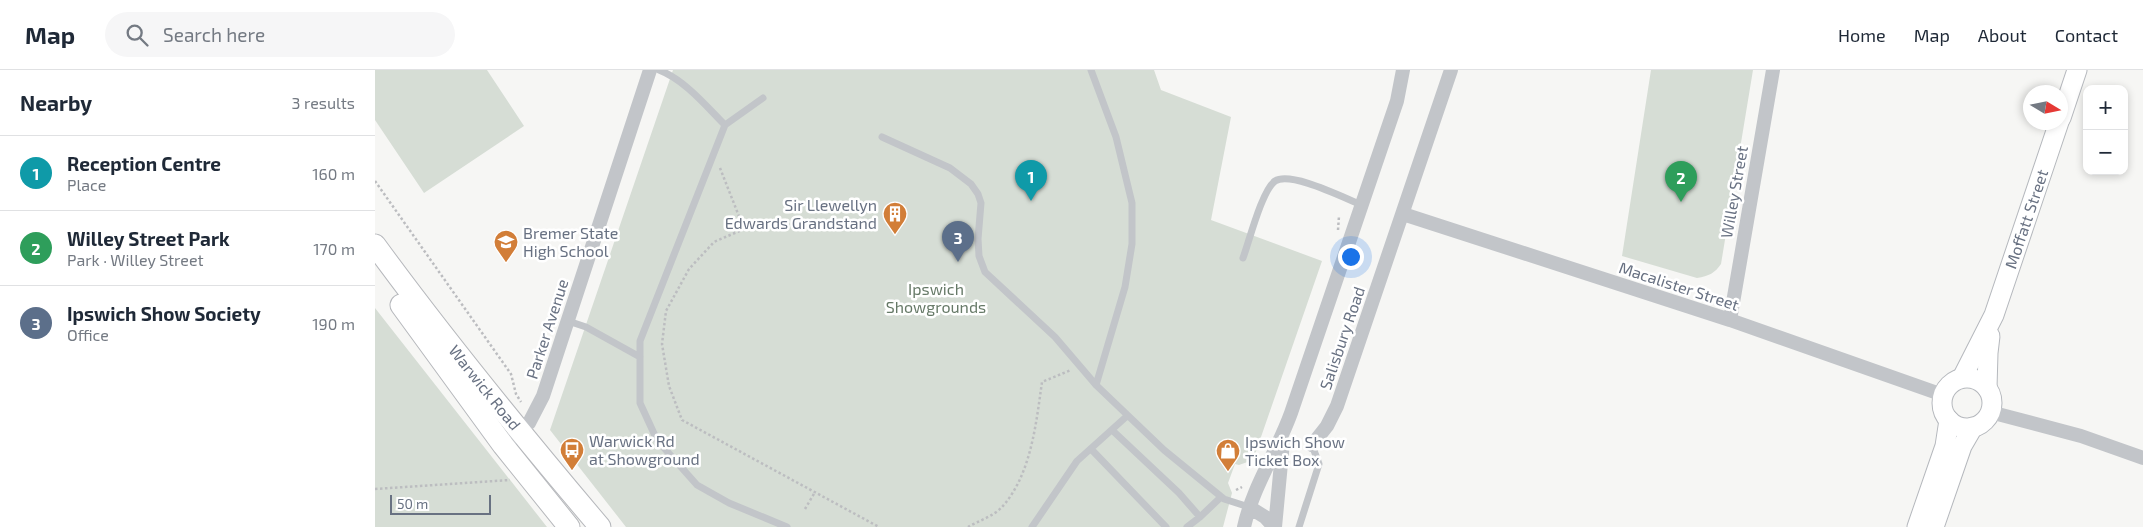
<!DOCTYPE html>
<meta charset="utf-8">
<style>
:root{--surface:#fff;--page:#f6f6f7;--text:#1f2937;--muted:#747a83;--line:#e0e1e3;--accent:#db2777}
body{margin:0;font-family:"Exo 2",sans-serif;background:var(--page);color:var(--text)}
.controls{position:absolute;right:15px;top:15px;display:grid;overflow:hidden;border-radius:10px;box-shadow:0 2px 8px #0003}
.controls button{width:45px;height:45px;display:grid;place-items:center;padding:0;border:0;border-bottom:1px solid var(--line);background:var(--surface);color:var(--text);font:25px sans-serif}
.compass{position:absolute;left:1648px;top:15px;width:45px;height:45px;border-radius:50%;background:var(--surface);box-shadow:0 2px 8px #0003;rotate:100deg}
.scale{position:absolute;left:15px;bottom:12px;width:101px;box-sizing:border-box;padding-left:5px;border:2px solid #687182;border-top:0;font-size:14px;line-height:18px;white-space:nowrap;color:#687182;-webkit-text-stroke:4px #fff;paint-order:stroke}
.you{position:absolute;left:975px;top:186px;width:18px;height:18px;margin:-12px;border:4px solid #fff;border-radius:50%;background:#1a73e8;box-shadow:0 0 0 8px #1a73e833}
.badge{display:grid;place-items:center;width:32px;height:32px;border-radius:50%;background:var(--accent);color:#fff;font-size:16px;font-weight:700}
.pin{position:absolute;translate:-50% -41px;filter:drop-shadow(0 1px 2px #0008)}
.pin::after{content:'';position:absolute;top:26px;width:18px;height:15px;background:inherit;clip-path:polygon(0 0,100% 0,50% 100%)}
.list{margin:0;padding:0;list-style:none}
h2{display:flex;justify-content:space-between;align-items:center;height:65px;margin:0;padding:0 20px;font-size:21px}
h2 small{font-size:16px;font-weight:400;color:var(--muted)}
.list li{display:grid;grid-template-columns:32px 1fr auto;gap:15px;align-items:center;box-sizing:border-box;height:75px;padding:0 20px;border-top:1px solid var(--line)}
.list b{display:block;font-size:19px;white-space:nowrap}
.list p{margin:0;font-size:16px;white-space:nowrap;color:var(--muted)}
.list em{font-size:16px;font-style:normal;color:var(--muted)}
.icon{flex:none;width:28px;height:28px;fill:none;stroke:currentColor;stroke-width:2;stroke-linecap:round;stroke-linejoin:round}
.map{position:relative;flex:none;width:1768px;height:457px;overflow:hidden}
header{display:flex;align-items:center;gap:30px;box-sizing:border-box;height:70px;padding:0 25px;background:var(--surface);border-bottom:1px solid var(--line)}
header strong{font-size:24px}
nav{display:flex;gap:28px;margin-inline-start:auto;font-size:18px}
.search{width:350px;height:45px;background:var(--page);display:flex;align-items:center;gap:12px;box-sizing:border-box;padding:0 18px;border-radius:28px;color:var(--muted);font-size:19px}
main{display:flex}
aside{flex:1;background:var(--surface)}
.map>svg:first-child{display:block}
.green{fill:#d6ddd5}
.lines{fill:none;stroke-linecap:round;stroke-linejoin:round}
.secondary-casing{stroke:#b5b8bd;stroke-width:21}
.primary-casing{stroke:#b6b8bc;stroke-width:23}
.path{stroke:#bcbdc0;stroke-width:2.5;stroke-dasharray:2.5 2.5;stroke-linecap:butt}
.service{stroke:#c2c5c9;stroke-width:7}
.minor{stroke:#c2c5c9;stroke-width:14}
.secondary{stroke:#fff;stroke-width:19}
.primary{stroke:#fff;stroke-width:21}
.labels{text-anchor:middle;stroke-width:5;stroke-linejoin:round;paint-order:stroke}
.street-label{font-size:16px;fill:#687182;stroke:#fff}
.poi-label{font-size:16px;fill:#687182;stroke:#fff;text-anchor:start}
.park-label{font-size:16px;fill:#667967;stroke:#fff}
</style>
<header>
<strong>Map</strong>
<div class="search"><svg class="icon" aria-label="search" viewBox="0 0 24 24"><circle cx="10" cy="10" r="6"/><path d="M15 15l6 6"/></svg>Search here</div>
<nav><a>Home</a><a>Map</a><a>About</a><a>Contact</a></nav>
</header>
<main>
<aside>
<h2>Nearby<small>3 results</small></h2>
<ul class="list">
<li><span class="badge" style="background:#0f9aa8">1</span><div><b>Reception Centre</b><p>Place</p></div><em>160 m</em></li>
<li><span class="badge" style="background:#2e9e5b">2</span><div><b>Willey Street Park</b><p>Park · Willey Street</p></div><em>170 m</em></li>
<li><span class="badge" style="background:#5c6f8a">3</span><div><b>Ipswich Show Society</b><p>Office</p></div><em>190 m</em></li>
</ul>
</aside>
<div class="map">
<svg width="1768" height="457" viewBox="0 0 1768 457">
<rect width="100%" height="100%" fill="#f6f6f4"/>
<path class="green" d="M0,0H112L149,56L49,123L0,50Z
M298,0H779L786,20L856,47L836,150L947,191L878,390L864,395L860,394L853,413L857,423L848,457H251L175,360Z
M1276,0H1378L1346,194C1340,203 1334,206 1322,208L1247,186Z
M0,238L172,457H0Z"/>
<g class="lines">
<defs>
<g id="secondary">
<path d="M1686,48L1702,0"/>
<path id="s1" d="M1587,308L1619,245L1684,52"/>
<circle cx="1592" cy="333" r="25"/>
<path d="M1612,318L1613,283L1615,266"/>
<path d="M1542,457L1570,376L1574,350"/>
<path d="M1559,457L1587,376L1598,357"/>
</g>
<g id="primary">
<path id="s2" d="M0,175C71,272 147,365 225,457"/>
<path d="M26,235L128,375L194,457"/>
</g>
</defs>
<use href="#secondary" class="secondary-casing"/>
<use href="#primary" class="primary-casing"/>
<path class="path" d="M345,98L369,159L339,172L314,199L291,241L287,274L294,316L307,350L504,457
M0,111L136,304L141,324L146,332
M963,160L964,146
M0,419L135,410
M861,420L867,417
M430,439L440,422
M593,457C603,451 619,446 627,437C656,405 661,354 667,312L696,300"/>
<path class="service" d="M284,0C310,10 331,36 350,55L388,28
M716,0L741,67L757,133V174L750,217L721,315
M350,55L265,271V333L282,370L322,415L354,433L412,457
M507,67L575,98L596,114L603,124L606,133L603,169L604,186L610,202L680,267L721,315L789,380L849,429L874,437
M868,188C874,172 887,120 900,111C916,101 969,128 987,135
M193,251L211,257L265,287
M737,360L804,423L825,447L812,457
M716,379L791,457
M825,447L846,427
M657,457L702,391L752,346
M924,457L944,394L937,375"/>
<path class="minor" d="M1028,144L1355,250L1568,325
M1355,250L1398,0
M1615,342L1706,366L1768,388
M139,367L154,353L168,326L275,0
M937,375L952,356L962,336L1076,0
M874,437L890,447L899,457
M869,457C878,416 902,382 916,343L1022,31L1028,0
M900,457L908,372"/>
<use href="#secondary" class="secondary"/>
<use href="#primary" class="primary"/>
</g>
<defs>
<symbol id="building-pin" viewBox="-11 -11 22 30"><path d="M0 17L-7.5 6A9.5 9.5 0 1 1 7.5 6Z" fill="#d27e38" stroke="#fff"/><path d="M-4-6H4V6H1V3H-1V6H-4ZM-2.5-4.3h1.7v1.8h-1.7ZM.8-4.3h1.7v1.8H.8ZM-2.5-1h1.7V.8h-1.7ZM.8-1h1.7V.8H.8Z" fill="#fff"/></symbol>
<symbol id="school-pin" viewBox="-11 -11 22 30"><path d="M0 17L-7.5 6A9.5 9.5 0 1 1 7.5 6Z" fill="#d27e38" stroke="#fff"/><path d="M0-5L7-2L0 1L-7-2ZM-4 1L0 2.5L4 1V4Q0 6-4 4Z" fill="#fff"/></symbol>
<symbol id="bus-pin" viewBox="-11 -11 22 30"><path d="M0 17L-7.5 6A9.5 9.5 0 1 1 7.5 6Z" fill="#d27e38" stroke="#fff"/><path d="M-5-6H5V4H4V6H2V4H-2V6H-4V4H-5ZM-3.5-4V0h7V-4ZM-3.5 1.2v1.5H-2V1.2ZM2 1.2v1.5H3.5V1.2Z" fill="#fff"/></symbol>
<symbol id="shop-pin" viewBox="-11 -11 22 30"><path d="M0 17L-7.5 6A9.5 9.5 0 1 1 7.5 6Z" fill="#d27e38" stroke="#fff"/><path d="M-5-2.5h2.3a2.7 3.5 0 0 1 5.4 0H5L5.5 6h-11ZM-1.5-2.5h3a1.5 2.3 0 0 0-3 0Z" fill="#fff"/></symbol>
</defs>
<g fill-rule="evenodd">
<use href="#building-pin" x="506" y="130" width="28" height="38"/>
<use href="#school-pin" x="117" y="158" width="28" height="38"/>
<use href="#bus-pin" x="183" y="366" width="28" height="38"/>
<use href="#shop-pin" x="839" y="367" width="28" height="38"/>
</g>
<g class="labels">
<g class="street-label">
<text transform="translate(1359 122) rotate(-80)" y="6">Willey Street</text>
<text dy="6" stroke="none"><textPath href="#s1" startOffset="172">Moffatt Street</textPath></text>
<text transform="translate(1304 216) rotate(18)" y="6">Macalister Street</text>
<text transform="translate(172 259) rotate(-72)" y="6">Parker Avenue</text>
<text transform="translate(967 268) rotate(-71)" y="6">Salisbury Road</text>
<text dy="6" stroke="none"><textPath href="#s2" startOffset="180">Warwick Road</textPath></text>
</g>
<g class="poi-label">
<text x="502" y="141" text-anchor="end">Sir Llewellyn<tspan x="502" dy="18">Edwards Grandstand</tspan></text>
<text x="148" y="169">Bremer State<tspan x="148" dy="18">High School</tspan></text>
<text x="214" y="377">Warwick Rd<tspan x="214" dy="18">at Showground</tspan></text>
<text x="870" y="378">Ipswich Show<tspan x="870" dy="18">Ticket Box</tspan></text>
</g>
<g class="park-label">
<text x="561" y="225">Ipswich<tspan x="561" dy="18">Showgrounds</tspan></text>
</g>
</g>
</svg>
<div class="controls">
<button>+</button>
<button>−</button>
</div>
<svg class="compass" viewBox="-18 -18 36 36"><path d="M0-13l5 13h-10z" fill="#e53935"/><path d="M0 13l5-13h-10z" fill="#747a83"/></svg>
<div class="scale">50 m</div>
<div class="you"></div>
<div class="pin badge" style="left:656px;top:131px;background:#0f9aa8">1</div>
<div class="pin badge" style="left:1306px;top:132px;background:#2e9e5b">2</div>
<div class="pin badge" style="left:583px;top:192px;background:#5c6f8a">3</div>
</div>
</main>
